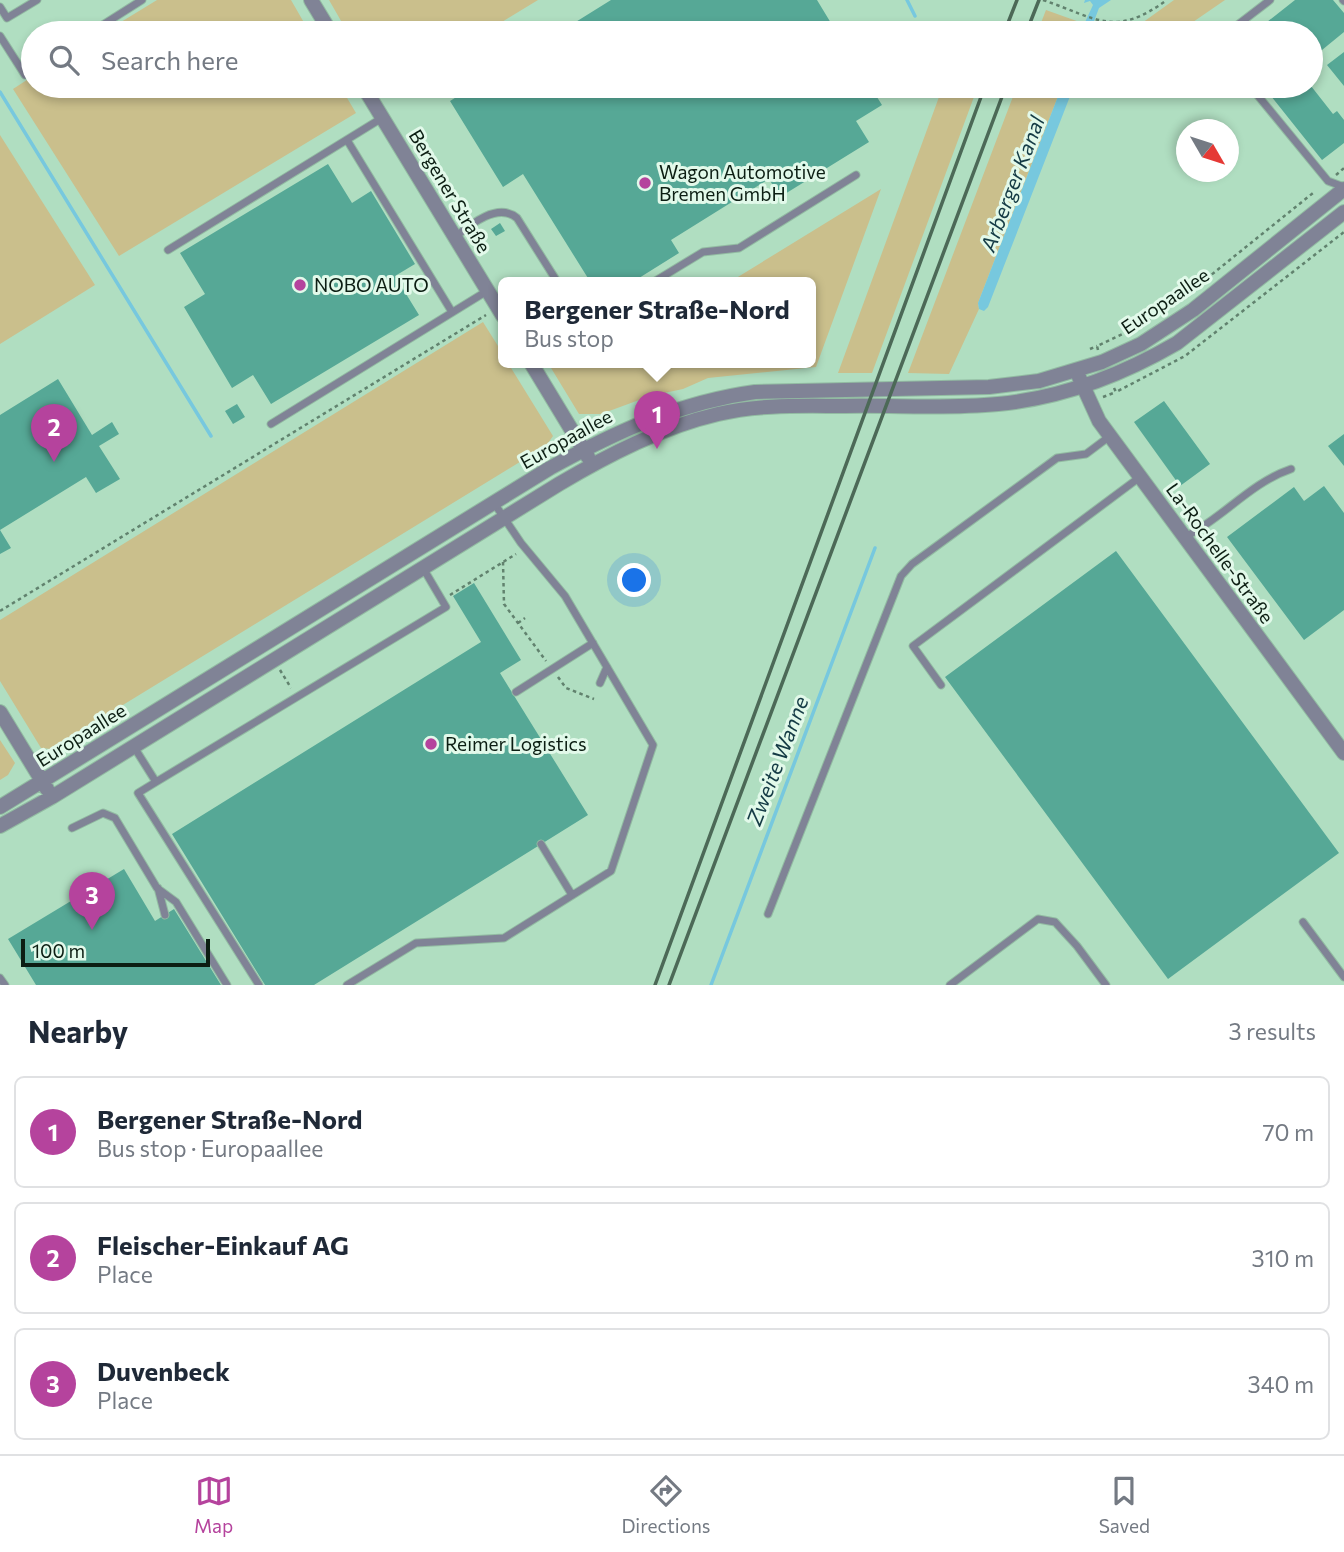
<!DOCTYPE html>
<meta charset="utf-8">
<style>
:root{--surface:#fff;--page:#f2f2f3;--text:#1f2937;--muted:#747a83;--line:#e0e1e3;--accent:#b5439d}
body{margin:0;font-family:Commissioner,sans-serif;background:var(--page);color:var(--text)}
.compass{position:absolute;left:1176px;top:119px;width:63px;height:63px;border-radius:50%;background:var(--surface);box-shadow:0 4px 10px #0003;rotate:129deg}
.scale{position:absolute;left:21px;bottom:18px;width:189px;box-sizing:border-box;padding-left:7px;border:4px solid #0c1e13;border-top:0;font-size:19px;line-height:24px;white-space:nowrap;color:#0c1e13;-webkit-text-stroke:5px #e2f9ea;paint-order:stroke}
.you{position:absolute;left:635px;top:581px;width:24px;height:24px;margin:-18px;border:5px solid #fff;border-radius:50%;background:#1a73e8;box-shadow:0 0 0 10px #1a73e833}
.badge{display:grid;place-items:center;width:46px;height:46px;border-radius:50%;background:var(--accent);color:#fff;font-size:23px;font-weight:700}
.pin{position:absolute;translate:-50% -58px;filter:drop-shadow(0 2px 4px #0008)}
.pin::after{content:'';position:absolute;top:37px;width:24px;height:21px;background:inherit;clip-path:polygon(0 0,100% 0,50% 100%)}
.popup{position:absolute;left:498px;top:277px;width:318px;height:91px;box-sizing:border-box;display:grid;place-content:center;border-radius:10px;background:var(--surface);filter:drop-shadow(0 2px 5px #0005);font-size:23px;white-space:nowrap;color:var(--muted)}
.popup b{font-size:26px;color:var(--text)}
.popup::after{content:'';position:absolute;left:50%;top:100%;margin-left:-14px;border:14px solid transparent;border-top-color:var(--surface)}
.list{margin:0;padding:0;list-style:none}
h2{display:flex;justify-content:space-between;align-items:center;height:91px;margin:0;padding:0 28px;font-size:30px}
h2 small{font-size:23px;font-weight:400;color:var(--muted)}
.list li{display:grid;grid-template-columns:46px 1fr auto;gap:21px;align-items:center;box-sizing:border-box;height:112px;margin:0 14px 14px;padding:0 14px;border:2px solid var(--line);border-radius:10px}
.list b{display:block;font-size:26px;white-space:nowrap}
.list p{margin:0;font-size:23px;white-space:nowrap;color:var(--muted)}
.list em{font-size:23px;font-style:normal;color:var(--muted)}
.icon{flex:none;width:38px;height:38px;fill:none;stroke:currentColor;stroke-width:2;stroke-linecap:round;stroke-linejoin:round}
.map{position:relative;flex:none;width:1344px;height:985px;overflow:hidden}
.search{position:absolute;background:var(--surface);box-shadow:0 4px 10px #0003;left:21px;right:21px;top:21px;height:77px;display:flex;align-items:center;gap:18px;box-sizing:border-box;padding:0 24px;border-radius:38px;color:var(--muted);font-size:26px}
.sheet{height:469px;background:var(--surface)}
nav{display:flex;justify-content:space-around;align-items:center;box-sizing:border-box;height:98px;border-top:2px solid var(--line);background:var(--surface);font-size:19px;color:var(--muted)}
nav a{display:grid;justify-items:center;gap:4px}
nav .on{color:var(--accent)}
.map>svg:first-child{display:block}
.green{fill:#cabf8c}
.water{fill:#77c8de}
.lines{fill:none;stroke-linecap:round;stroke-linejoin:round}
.stream{stroke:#77c8de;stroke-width:3.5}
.building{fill:#56a896}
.service-casing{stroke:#92bba2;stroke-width:9}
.minor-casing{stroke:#92bba2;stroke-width:16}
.path{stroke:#61826e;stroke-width:2.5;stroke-dasharray:3.5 3.5;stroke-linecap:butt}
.service{stroke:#808396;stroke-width:7}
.minor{stroke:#808396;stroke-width:14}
.rail{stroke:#4c6957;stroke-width:3.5}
.poi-dot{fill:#b5439d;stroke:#e2f9ea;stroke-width:2.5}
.labels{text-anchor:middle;stroke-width:6;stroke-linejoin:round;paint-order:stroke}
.poi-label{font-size:19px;fill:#0c1e13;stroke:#e2f9ea;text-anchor:start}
.street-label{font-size:19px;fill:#0c1e13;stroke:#e2f9ea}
.water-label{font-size:21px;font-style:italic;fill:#153b45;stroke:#e2f9ea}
</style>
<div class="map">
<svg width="1344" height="985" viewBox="0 0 1344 985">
<rect width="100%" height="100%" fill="#b0dec1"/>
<path class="green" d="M157,0H291L310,33H103Z
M329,0H538L484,33H348Z
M1174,0H1225L1177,33H1128Z
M1046,10L1085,24L1080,33H1037Z
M33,76V86H340L356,113L119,256L13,89Z
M943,86H978L872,373H838Z
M1017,86H1062L978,303L979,309L949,374L908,373Z
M0,135L95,285L0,344Z
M881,189L816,367L708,378L683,389L650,396L601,414H579L548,363H811V283H728Z
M483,322L503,354V363H508L553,436L546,446L51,749L41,748L0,681V620Z
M0,740L15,763L8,775L0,780Z"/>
<path class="water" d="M1085,0H1111L1099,8L1091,29L1093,33H1080L1093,5L1090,1L1084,3Z
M1062,86H1074L988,307L984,311L979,309L978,303Z"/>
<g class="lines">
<path class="stream" d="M907,0L915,16
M0,92L211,436
M711,985L875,548"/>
</g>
<path class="building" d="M611,0H817L837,33H558Z
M1295,0H1333L1344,13V32L1311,59V33H1253Z
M1344,52V86L1327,65Z
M474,86H870L882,105L856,121L869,142L780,197L769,179L671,240L679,253L631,283H591L523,174L503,187L450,101Z
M1263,86H1311L1333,114L1337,111L1344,120V143L1322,160Z
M328,164L352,203L371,191L415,264L395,276L419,315L271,404L253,375L232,388L184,307L205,294L180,253Z
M500,223L505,231L496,236L491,229Z
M58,379L92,435L112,422L119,434L99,446L120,479L96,493L86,477L0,530V415Z
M1164,401L1210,464L1180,486L1134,422Z
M237,404L245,417L233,424L225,411Z
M1344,434V466L1328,446Z
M1324,486L1344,513V610L1304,640L1227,537L1294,487L1304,501Z
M0,530L11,548L0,554Z
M1116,551L1339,853L1168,979L945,677Z
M474,583L521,660L500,673L588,815L314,985H265L172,834L481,642L453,596Z
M124,869L155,921L174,909L221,985H36L8,939Z"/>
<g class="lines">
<defs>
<path id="service" d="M1343,0L1344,1
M0,7L7,18L37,0
M90,33L142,0
M1227,33L1270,0
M0,36L25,75L33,69
M1250,86L1328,181L1344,187
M347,140L452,312
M455,237C471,224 498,202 517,218L558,283
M168,250L382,118
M652,283L703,252L739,248L856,175
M271,424L487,291
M1185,537C1223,518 1250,483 1291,469
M600,683L607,667
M941,685L913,646L1140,477
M516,692L593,643
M134,747L156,782L446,607L423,568
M156,782L138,793L259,985
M72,828L103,813L115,818L157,888L176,902L227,985
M541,844L572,895
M158,888L165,915
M768,914L901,576L912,564L1057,458L1086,454L1110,436
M1303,922L1344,977
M0,978L5,985
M347,985L416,943L504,938L611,871L653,745L565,596L521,543L494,503
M950,985L1038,919L1055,922L1077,946L1106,985"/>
<path id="minor" d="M311,0L331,33
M363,86L503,316
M531,363L588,457
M1079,377L1099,421L1344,753
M0,712L47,789
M0,807L550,468C615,432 681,402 755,392L989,387L1039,381L1102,362L1141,344L1193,310L1344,189
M0,826L52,797L559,484C608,455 662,427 718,414C759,404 803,406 845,406C896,405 948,409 998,404C1062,398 1122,375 1177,343L1344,212"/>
</defs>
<use href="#service" class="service-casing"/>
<use href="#minor" class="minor-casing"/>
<path class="path" d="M1043,0C1099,19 1114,38 1167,0
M1336,175L1344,168
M1090,349L1097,346
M1098,350L1097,346L1133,329L1185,296L1313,193
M1114,388L1116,392L1185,356L1344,232L1342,230
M1103,397L1116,392
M503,562L504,604L546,661
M450,595L516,554
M0,611L486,315
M518,623L525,618
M280,670L291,688
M558,677L566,688L594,699"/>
<use href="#service" class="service"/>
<use href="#minor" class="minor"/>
<path class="rail" d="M1004,33L1017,0
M1026,33L1039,0
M655,985L985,86
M669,985L1006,86"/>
</g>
<g class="poi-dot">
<circle cx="645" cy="183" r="7"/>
<circle cx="300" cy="285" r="7"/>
<circle cx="431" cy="744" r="7"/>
</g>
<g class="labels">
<g class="poi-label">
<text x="659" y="179">Wagon Automotive<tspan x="659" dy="22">Bremen GmbH</tspan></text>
<text x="314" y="292">NOBO AUTO</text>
<text x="445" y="751">Reimer Logistics</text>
</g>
<g class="street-label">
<text transform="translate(450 191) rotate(59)" y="7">Bergener Straße</text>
<text transform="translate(1165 301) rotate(-34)" y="7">Europaallee</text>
<text transform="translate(566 439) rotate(-29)" y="7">Europaallee</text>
<text transform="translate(1220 553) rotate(54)" y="7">La-Rochelle-Straße</text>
<text transform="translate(81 735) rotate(-32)" y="7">Europaallee</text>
</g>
<g class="water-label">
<text transform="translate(1013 184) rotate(-69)" y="7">Arberger Kanal</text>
<text transform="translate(778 761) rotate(-69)" y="7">Zweite Wanne</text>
</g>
</g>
</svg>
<svg class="compass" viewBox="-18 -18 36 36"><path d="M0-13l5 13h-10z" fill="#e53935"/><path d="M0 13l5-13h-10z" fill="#747a83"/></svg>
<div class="scale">100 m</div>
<div class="you"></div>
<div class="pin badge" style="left:657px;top:449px">1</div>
<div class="popup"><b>Bergener Straße-Nord</b>Bus stop</div>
<div class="pin badge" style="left:54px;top:462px">2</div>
<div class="pin badge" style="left:92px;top:930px">3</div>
<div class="search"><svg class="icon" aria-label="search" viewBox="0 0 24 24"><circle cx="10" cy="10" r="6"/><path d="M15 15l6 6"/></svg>Search here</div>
</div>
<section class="sheet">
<h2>Nearby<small>3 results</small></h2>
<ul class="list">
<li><span class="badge">1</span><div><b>Bergener Straße-Nord</b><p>Bus stop · Europaallee</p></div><em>70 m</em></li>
<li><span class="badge">2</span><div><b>Fleischer-Einkauf AG</b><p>Place</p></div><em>310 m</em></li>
<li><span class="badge">3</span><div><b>Duvenbeck</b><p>Place</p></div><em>340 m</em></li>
</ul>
</section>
<nav>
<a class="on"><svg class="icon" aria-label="map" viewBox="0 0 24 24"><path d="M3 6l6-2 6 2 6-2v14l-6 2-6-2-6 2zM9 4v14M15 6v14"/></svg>Map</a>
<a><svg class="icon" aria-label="directions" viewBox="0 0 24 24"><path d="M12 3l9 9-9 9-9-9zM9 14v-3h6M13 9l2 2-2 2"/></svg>Directions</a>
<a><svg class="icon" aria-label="saved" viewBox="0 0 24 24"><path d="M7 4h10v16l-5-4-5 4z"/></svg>Saved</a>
</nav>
